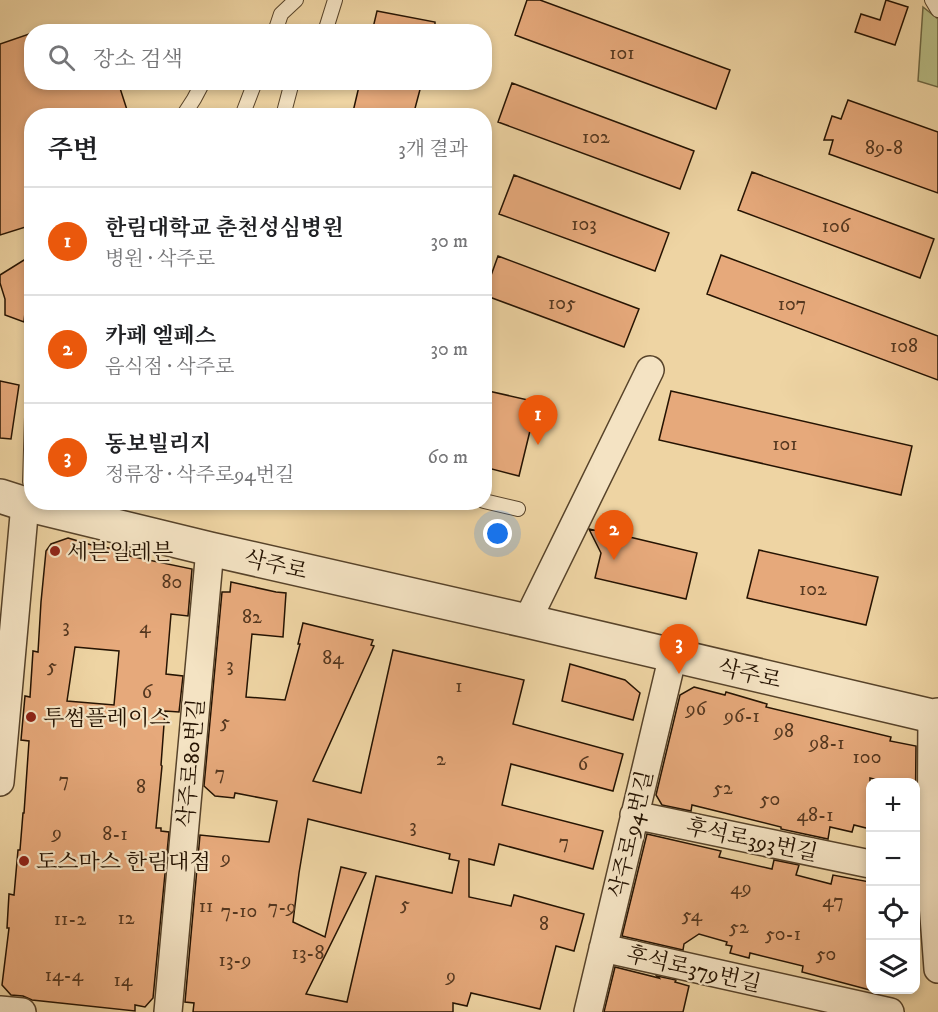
<!DOCTYPE html>
<html lang="ko">
<meta charset="utf-8">
<style>
:root{--surface:#fff;--page:#f2f2f2;--text:#202124;--muted:#757577;--line:#e0e0e0;--accent:#ea580c}
body{margin:0;font-family:"IM FELL DW Pica","Noto Serif KR",serif;background:var(--page);color:var(--text)}
.controls{position:absolute;right:18px;bottom:18px;display:grid;overflow:hidden;border-radius:12px;box-shadow:0 3px 9px #0003}
.controls button{width:54px;height:54px;display:grid;place-items:center;padding:0;border:0;border-bottom:2px solid var(--line);background:var(--surface);color:var(--text);font:30px sans-serif}
.you{position:absolute;left:498px;top:534px;width:21px;height:21px;margin:-15px;border:4px solid #fff;border-radius:50%;background:#1a73e8;box-shadow:0 0 0 9px #1a73e833}
.badge{display:grid;place-items:center;width:39px;height:39px;border-radius:50%;background:var(--accent);color:#fff;font-size:20px;font-weight:700}
.pin{position:absolute;translate:-50% -50px;filter:drop-shadow(0 2px 3px #0008)}
.pin::after{content:'';position:absolute;top:32px;width:21px;height:18px;background:inherit;clip-path:polygon(0 0,100% 0,50% 100%)}
.list{margin:0;padding:0;list-style:none}
h2{display:flex;justify-content:space-between;align-items:center;height:78px;margin:0;padding:0 24px;font-size:26px}
h2 small{font-size:20px;font-weight:400;color:var(--muted)}
.list li{display:grid;grid-template-columns:39px 1fr auto;gap:18px;align-items:center;box-sizing:border-box;height:108px;padding:0 24px;border-top:2px solid var(--line)}
.list b{display:block;font-size:22px;white-space:nowrap}
.list p{margin:0;font-size:20px;white-space:nowrap;color:var(--muted)}
.list em{font-size:20px;font-style:normal;color:var(--muted)}
.icon{flex:none;width:33px;height:33px;fill:none;stroke:currentColor;stroke-width:2;stroke-linecap:round;stroke-linejoin:round}
.map{position:relative;flex:none;width:938px;height:1012px;overflow:hidden}
.search{position:absolute;background:var(--surface);box-shadow:0 3px 9px #0003;left:24px;top:24px;width:468px;height:66px;display:flex;align-items:center;gap:15px;box-sizing:border-box;padding:0 21px;border-radius:24px;color:var(--muted);font-size:22px}
.panel{position:absolute;background:var(--surface);box-shadow:0 3px 9px #0003;left:24px;top:108px;width:468px;height:402px;border-radius:24px}
.map>svg:first-child{display:block}
.green{fill:#b8bd86;stroke:#6e6844;stroke-width:1.5}
.building{fill:#e6a97b;stroke:#251302;stroke-width:1.5;fill-rule:evenodd}
.lines{fill:none;stroke-linecap:round;stroke-linejoin:round}
.service-casing{stroke:#57432a;stroke-width:16}
.minor-casing{stroke:#57432a;stroke-width:30}
.tertiary-casing{stroke:#57432a;stroke-width:36}
.service{stroke:#f4e3c3;stroke-width:14}
.minor{stroke:#f4e3c3;stroke-width:27}
.tertiary{stroke:#f4e3c3;stroke-width:33}
.poi-dot{fill:#8f2418;stroke:#f4e3c3;stroke-width:2}
.labels{text-anchor:middle;stroke-width:4.5;stroke-linejoin:round;paint-order:stroke}
.number-label{font-size:20px;fill:#553820}
.poi-label{font-size:22px;fill:#251302;stroke:#f4e3c3;text-anchor:start}
.street-label{font-size:22px;fill:#251302;stroke:#f4e3c3}
</style>
<div class="map">
<svg width="938" height="1012" viewBox="0 0 938 1012">
<rect width="100%" height="100%" fill="#eed4a3"/>
<filter id="stains"><feTurbulence type="fractalNoise" baseFrequency=".00333" numOctaves="4"/><feColorMatrix values="0 0 0 0 .2 0 0 0 0 .09 0 0 0 0 .02 0 0 0 .5 -.17"/></filter>
<radialGradient id="worn" r=".72"><stop offset=".6" stop-color="#630" stop-opacity="0"/><stop offset="1" stop-color="#630" stop-opacity=".3"/></radialGradient>
<path class="green" d="M923,7L938,19V87L918,81Z"/>
<path class="building" d="M527,0H540L730,70L716,109L515,35Z
M886,0L908,7L895,45L855,32L861,14L880,20Z
M377,11L435,22V32H372Z
M32,33V82H118L129,116H32V225L0,235V44Z
M360,82H422L413,116H352Z
M512,83L694,151L680,189L498,122Z
M848,100L938,132V193L829,154L833,140H824L832,116L841,119Z
M752,172L934,239L920,278L738,210Z
M514,175L669,233L655,271L499,214Z
M32,255V294L26,303L24,322L5,315V299L0,283V275Z
M721,255L938,336V380L707,294Z
M498,256L639,309L624,347L484,295Z
M0,381L19,385L11,439L0,438Z
M484,390L537,402L519,476L484,467Z
M671,391L912,446L901,495L659,440Z
M589,529L621,536V535L697,553L686,599L595,578L601,553Z
M68,538L95,546L130,551L129,556L192,569L188,616L171,614L166,674L183,676L179,712L165,711L161,765L162,766L156,828H161V831L169,832L153,998L145,1007L135,1005V1011L32,1000L23,996L11,995L2,985L9,928H7L9,894L14,895L18,850H20L23,813H24L29,741L21,740L25,696L30,697L33,651L38,652L41,602L46,551L51,544ZM75,647L119,651L114,705L67,701Z
M759,550L878,577L866,625L747,598Z
M231,582L276,592L286,593L283,637L252,634L246,697L285,700L300,644H298L303,623L373,640L371,645L374,646L313,781L361,793L393,650L524,680L513,724L623,754L613,791L511,764L502,805L603,831L593,869L499,844L494,865L469,859V897L511,906L514,895L584,914L574,951L556,946L540,1009L471,993L467,1006L453,1003V1012H193L194,1003L185,1002L200,835L269,842L277,801L235,793L234,798L215,796L204,786L222,592H230ZM308,819L450,854L449,859L459,861L452,893L376,876L347,1002L306,994L366,873L341,867L325,937L293,922L299,873Z
M570,664L625,680L640,693L633,720L562,701Z
M694,687L725,695L726,692L767,704L766,707L891,737L890,741L916,746L915,837V783H889L870,778V829L854,825L852,832L830,827L828,839L781,829V827L692,805L691,811L662,805L656,795L680,695Z
M647,834L721,851L719,857L772,869L774,860L799,865L796,875L831,884L833,875L870,882V990L802,972L803,966L750,953L749,958L730,953L732,946L726,945L727,942L699,934L684,944L683,950L622,936Z
M615,967L659,978L657,976L676,980L675,982L689,986L683,1012H604Z"/>
<g class="lines">
<defs>
<path id="service" d="M932,0L938,10
M275,32L281,14L296,0
M325,32L335,0
M183,116L194,99L203,82
M242,116L255,82
M283,116L292,82
M30,482L32,417
M484,501L518,509"/>
<path id="minor" d="M527,621L650,370
M932,716L931,877L938,969
M0,782L25,504
M634,815L870,864
M603,948L890,1012
M0,1010L22,1012
M168,1012L210,549
M588,1012L673,655"/>
<path id="tertiary" d="M0,496L25,504L210,549L527,621L932,716L938,715"/>
</defs>
<use href="#service" class="service-casing"/>
<use href="#minor" class="minor-casing"/>
<use href="#tertiary" class="tertiary-casing"/>
<use href="#service" class="service"/>
<use href="#minor" class="minor"/>
<use href="#tertiary" class="tertiary"/>
</g>
<g class="poi-dot">
<circle cx="55" cy="551" r="6"/>
<circle cx="31" cy="717" r="6"/>
<circle cx="24" cy="861" r="6"/>
</g>
<g class="labels">
<g class="number-label">
<text x="622" y="59">101</text>
<text x="596" y="143">102</text>
<text x="884" y="154">89-8</text>
<text x="584" y="230">103</text>
<text x="836" y="232">106</text>
<text x="562" y="309">105</text>
<text x="792" y="310">107</text>
<text x="904" y="352">108</text>
<text x="785" y="450">101</text>
<text x="172" y="588">80</text>
<text x="813" y="595">102</text>
<text x="252" y="623">82</text>
<text x="66" y="632">3</text>
<text x="145" y="633">4</text>
<text x="333" y="664">84</text>
<text x="230" y="671">3</text>
<text x="52" y="672">5</text>
<text x="459" y="692">1</text>
<text x="147" y="698">6</text>
<text x="696" y="715">96</text>
<text x="742" y="722">96-1</text>
<text x="225" y="728">5</text>
<text x="784" y="737">98</text>
<text x="827" y="749">98-1</text>
<text x="867" y="763">100</text>
<text x="441" y="765">2</text>
<text x="583" y="770">6</text>
<text x="220" y="779">7</text>
<text x="64" y="786">7</text>
<text x="141" y="793">8</text>
<text x="723" y="794">52</text>
<text x="770" y="805">50</text>
<text x="815" y="821">48-1</text>
<text x="413" y="832">3</text>
<text x="57" y="839">9</text>
<text x="115" y="840">8-1</text>
<text x="564" y="848">7</text>
<text x="226" y="864">9</text>
<text x="741" y="894">49</text>
<text x="833" y="907">47</text>
<text x="405" y="910">5</text>
<text x="206" y="912">11</text>
<text x="282" y="913">7-9</text>
<text x="239" y="917">7-10</text>
<text x="692" y="921">54</text>
<text x="126" y="924">12</text>
<text x="70" y="925">11-2</text>
<text x="544" y="930">8</text>
<text x="739" y="933">52</text>
<text x="783" y="940">50-1</text>
<text x="308" y="959">13-8</text>
<text x="826" y="960">50</text>
<text x="235" y="966">13-9</text>
<text x="64" y="981">14-4</text>
<text x="451" y="982">9</text>
<text x="123" y="986">14</text>
</g>
<g class="poi-label">
<text x="67" y="559">세븐일레븐</text>
<text x="43" y="725">투썸플레이스</text>
<text x="36" y="869">도스마스 한림대점</text>
</g>
<g class="street-label">
<text transform="translate(276 564) rotate(13)" y="8">삭주로</text>
<text transform="translate(750 673) rotate(13)" y="8">삭주로</text>
<text transform="translate(190 763) rotate(-85)" y="8">삭주로80번길</text>
<text transform="translate(630 834) rotate(-77)" y="8">삭주로94번길</text>
<text transform="translate(752 839) rotate(12)" y="8">후석로393번길</text>
<text transform="translate(694 968) rotate(13)" y="8">후석로379번길</text>
</g>
</g>
<rect width="100%" height="100%" filter="url(#stains)"/>
<rect width="100%" height="100%" fill="url(#worn)"/>
</svg>
<div class="controls">
<button>+</button>
<button>−</button>
<button><svg class="icon" aria-label="locate" viewBox="0 0 24 24"><circle cx="12" cy="12" r="6"/><path d="M12 2v4M12 18v4M2 12h4M18 12h4"/></svg></button>
<button><svg class="icon" aria-label="layers" viewBox="0 0 24 24"><path d="M12 4l9 5-9 5-9-5zM3 14l9 5 9-5"/></svg></button>
</div>
<div class="you"></div>
<div class="pin badge" style="left:538px;top:445px">1</div>
<div class="pin badge" style="left:614px;top:560px">2</div>
<div class="pin badge" style="left:679px;top:674px">3</div>
<div class="search"><svg class="icon" aria-label="search" viewBox="0 0 24 24"><circle cx="10" cy="10" r="6"/><path d="M15 15l6 6"/></svg>장소 검색</div>
<section class="panel">
<h2>주변<small>3개 결과</small></h2>
<ul class="list">
<li><span class="badge">1</span><div><b>한림대학교 춘천성심병원</b><p>병원 · 삭주로</p></div><em>30 m</em></li>
<li><span class="badge">2</span><div><b>카페 엘페스</b><p>음식점 · 삭주로</p></div><em>30 m</em></li>
<li><span class="badge">3</span><div><b>동보빌리지</b><p>정류장 · 삭주로94번길</p></div><em>60 m</em></li>
</ul>
</section>
</div>
